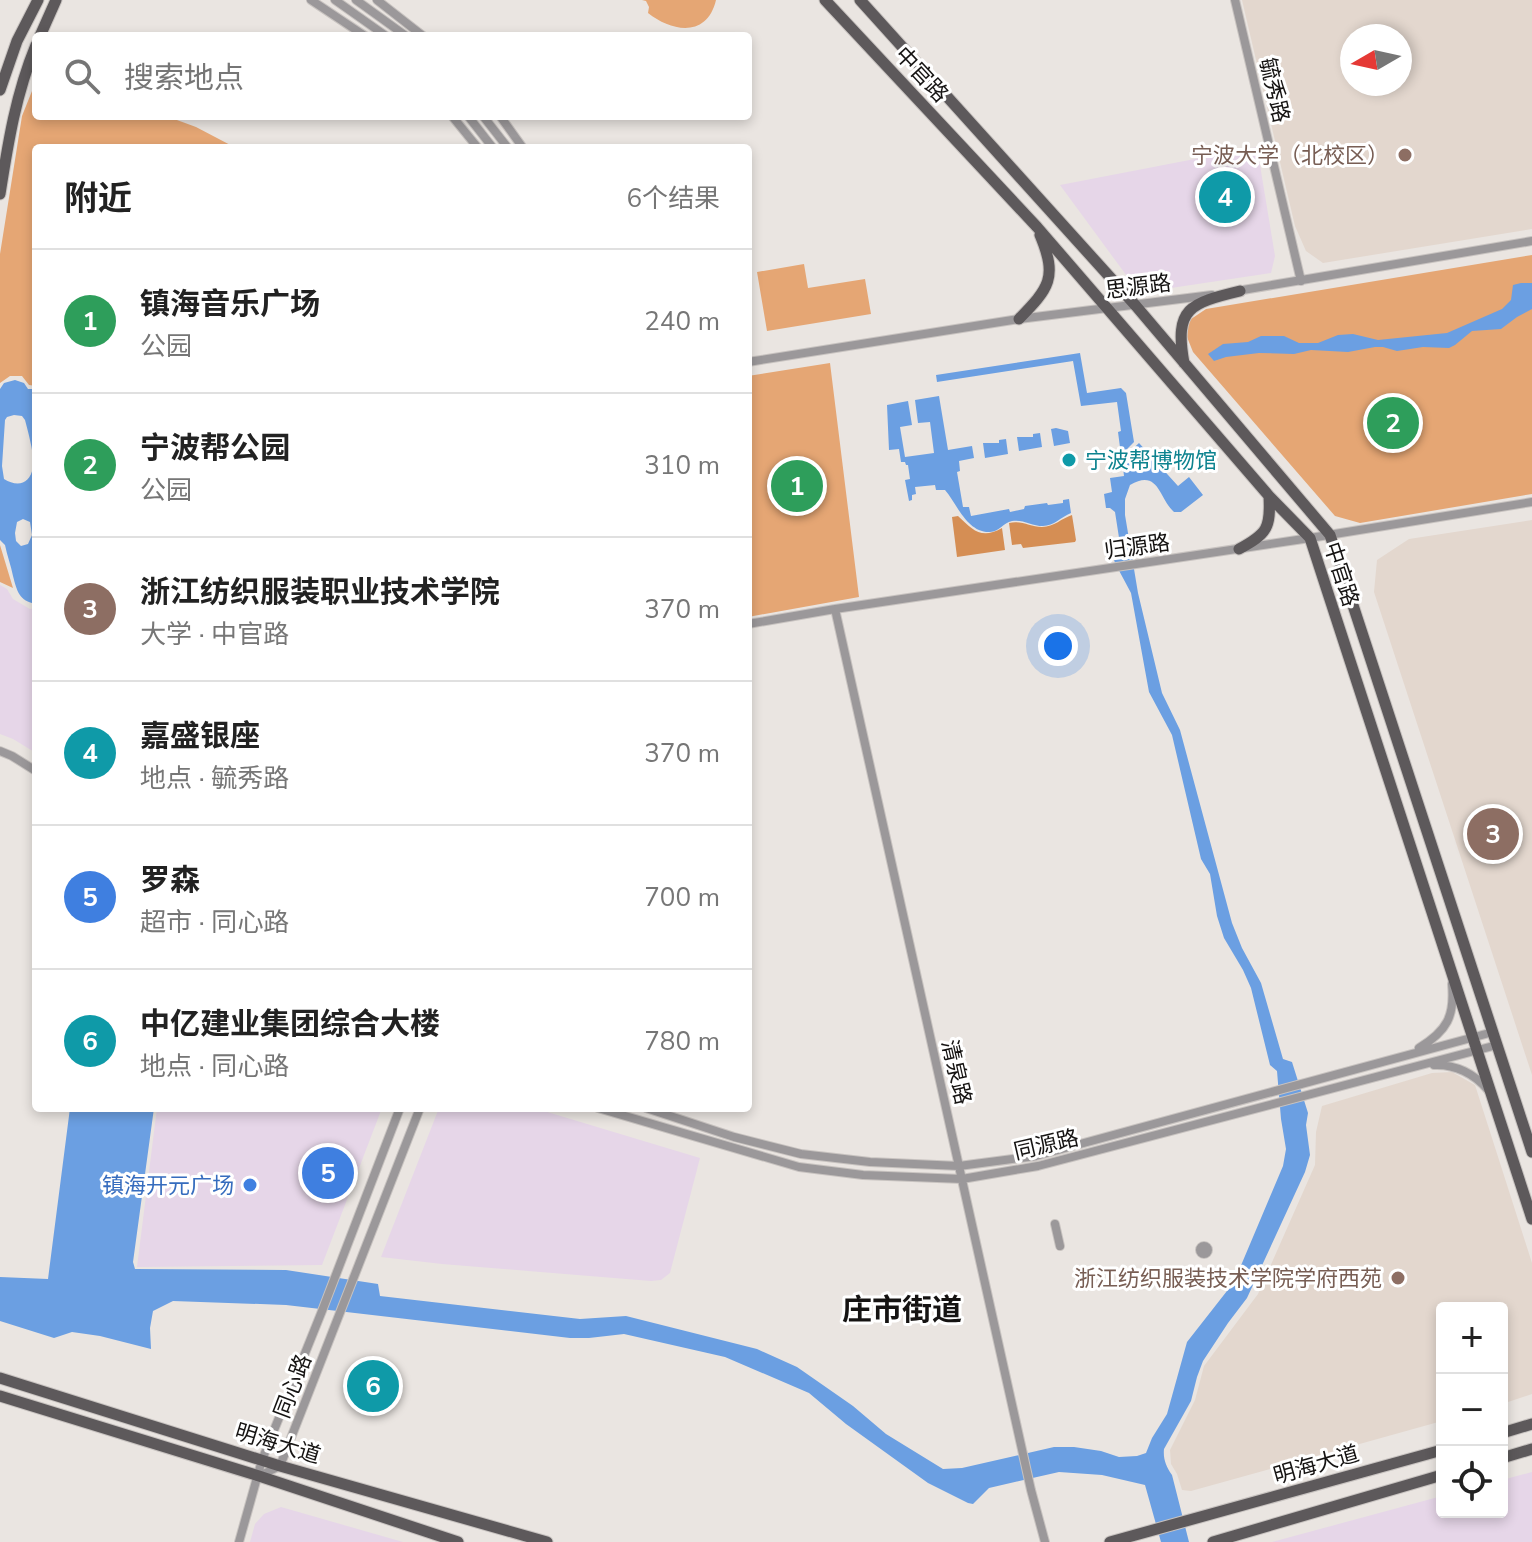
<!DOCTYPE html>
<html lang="zh">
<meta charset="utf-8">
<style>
:root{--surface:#fff;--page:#f6f6f6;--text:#222;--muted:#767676;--line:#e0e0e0;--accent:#3d7e91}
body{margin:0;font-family:"Nunito Sans","Noto Sans SC",sans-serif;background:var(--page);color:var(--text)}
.controls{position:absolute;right:24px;bottom:24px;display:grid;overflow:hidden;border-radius:8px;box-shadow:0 4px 12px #0003}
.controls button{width:72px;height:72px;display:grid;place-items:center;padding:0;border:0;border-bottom:2px solid var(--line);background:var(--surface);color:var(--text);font:40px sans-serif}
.compass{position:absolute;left:1340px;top:24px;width:72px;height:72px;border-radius:50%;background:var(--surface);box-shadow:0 4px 12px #0003;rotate:261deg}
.you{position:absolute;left:1058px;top:646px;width:28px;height:28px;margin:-20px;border:6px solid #fff;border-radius:50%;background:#1a73e8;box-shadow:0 0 0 12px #1a73e833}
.badge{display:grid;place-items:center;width:52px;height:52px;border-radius:50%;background:var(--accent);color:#fff;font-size:26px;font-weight:700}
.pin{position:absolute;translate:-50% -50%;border:4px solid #fff;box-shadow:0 2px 8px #0006}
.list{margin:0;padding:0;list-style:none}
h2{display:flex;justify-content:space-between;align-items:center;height:104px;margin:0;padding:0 32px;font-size:34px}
h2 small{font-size:26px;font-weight:400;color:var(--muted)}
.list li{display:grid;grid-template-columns:52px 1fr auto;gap:24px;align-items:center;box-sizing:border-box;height:144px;padding:0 32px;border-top:2px solid var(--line)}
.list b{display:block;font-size:30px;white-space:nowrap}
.list p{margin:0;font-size:26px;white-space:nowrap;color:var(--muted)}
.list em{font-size:26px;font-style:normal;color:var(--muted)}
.icon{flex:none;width:44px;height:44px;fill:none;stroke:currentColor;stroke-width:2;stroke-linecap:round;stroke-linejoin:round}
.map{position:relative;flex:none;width:1532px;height:1542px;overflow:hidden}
.search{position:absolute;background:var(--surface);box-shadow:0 4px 12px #0003;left:32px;top:32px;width:720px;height:88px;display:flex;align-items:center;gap:20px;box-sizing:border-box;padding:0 28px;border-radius:8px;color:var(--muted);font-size:30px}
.panel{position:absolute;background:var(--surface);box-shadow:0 4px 12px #0003;left:32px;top:144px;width:720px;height:968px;border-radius:8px}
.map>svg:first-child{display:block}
.commercial{fill:#e6d6e8}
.built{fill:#e3d7ce;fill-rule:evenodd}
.green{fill:#e5a674}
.forest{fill:#d58e54}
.water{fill:#6b9fe2;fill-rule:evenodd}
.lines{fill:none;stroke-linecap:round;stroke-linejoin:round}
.minor-casing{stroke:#c8c3c0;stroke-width:10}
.major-casing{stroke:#c8c3c0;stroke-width:13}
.minor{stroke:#9b989a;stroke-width:8}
.major{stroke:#5d595b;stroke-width:11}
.education-dot{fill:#8d6e63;stroke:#fff;stroke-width:3}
.culture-dot{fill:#0f9aa8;stroke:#fff;stroke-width:3}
.shop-dot{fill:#3f7fe0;stroke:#fff;stroke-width:3}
.labels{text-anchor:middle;stroke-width:6;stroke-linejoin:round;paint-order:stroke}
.street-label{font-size:22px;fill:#151312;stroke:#fff}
.education-label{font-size:22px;fill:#785e54;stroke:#fff;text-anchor:end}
.culture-label{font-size:22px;fill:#0d838f;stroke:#fff;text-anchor:start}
.shop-label{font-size:22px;fill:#366cbe;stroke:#fff;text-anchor:end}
.district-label{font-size:30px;font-weight:bold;fill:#151312;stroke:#fff}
</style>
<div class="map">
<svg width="1532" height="1542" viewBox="0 0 1532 1542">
<rect width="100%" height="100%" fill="#eae5e1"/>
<path class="commercial" d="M1257,147L1275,256L1271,273L1151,291L1132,283L1060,185Z
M0,585L7,589L13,599L30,609L36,608V753L13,739L0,734Z
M157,1108H382L322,1265L137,1267Z
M439,1108H534L700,1158L670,1273L661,1280L651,1281L442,1264L381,1257Z
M1532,1472V1542H1272L1442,1496V1512H1502V1480Z
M281,1507L403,1542H250L255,1524L264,1514Z"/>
<path class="built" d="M1242,0H1532V229L1323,263L1306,251L1295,226ZM1352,36H1400V84H1352Z
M1532,520V1075L1374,592L1377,560L1409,539Z
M1452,1072L1475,1085L1532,1263V1394L1502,1404V1308H1442V1421L1191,1491L1182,1490L1177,1474L1171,1464L1170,1450L1195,1400L1204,1366L1258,1294L1315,1165L1316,1132L1322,1106L1432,1073Z"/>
<path class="green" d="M642,0H716C707,38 672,32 648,13L649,7L646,1Z
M36,87V116H166L196,127L236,148H36V386L29,385L22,376H10L0,383V254L22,116L32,91Z
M1532,255V494L1360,523L1335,516L1193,352L1187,337L1188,321L1206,309Z
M804,264L808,288L865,279L871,314L767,331L757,272Z
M830,363L859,597L748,617V376Z
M0,545L13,588L0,582Z"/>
<path class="forest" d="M1072,515L1076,540L1075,542L1023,548L1021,544L1012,545L1009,523C1022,520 1030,527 1042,527C1054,527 1062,518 1072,515Z
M958,516C973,530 981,540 1002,528L1005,550L957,557L952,517Z"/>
<path class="water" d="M1521,283H1532V309L1517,317L1501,329L1472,331L1455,345L1449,348L1423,347L1397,351L1383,347H1375L1348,352L1311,350L1294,354L1259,353L1226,357L1214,361L1208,354L1223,344L1248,342L1261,336H1284L1299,343H1318L1338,335L1353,334L1378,340L1447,333L1502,309L1511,300L1513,285Z
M1080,353L1087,393L1121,388L1126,393L1134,442L1121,455L1118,432L1121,431L1117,402L1081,406L1073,361L937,382L936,375Z
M15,380L24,383L28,389H36V604C19,601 17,591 13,576C11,566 7,555 5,545L0,540V389L4,383ZM14,415L22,416L25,420C28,432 35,456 33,467C30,485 17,487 4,479L2,466L5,420L7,417ZM23,519L30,522L32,535L28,544L21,546L16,541L15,533L17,522Z
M939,396L948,450L972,446L974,458L959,461L960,471L957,472L963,507H969L971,516L1009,509L1010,512L1024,509L1025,506L1047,503L1048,505L1063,503V500L1069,499L1071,513C1061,517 1054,526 1043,526C1032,526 1023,519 1012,521C1003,523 999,532 990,532C967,533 957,504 945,490H936L935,485L915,487L916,494L912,495V500L909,501L905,480L910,479L908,465H906L905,462H901L899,449L889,450L887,405L908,401L912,425L900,427L905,457L934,453L930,422L918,423L915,400Z
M1056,428L1068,431L1070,443L1054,446L1051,429Z
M1040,433L1042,447L1019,451L1017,437H1033V434Z
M1006,439L1008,454L985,458L983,443H999V440Z
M1139,443L1178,486L1189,477L1203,495L1181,512H1174C1159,499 1159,468 1130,485L1125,499V515L1138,593L1162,693L1180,730L1232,923L1242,948L1261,983L1283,1059L1292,1062L1308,1113L1306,1125L1310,1155L1305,1172L1247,1298L1228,1323L1203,1361L1197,1377L1191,1401L1164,1449C1163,1459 1166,1466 1172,1475L1189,1542H1161L1145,1485L1102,1475L1059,1472L989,1488L973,1504L968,1503L928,1483L846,1424L809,1393L725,1357L624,1334L589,1338H570L286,1305L173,1301L153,1311L150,1328L151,1349L100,1336L72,1332L54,1338L0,1321V1277L48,1279L70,1108H154L133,1262L135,1269L286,1270L378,1284L380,1296L580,1319L626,1316L757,1349L797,1367L853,1406L886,1434L943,1469L962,1468L1054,1447H1074L1101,1451L1119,1457L1137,1456L1146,1453L1152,1438L1167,1414L1187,1342L1234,1282L1283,1166L1286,1149L1281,1119L1277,1071L1270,1065L1251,988L1243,970L1224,938L1217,916L1210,874L1201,859L1172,735L1149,692L1131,593L1115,563L1110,546L1120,544L1115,512L1110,508H1106L1104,494L1112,492L1110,478L1124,476L1122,459Z"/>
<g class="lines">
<defs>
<path id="minor" d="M311,0L365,36
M335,0L386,36
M356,0L406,36
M377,0L423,36
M1235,0L1301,281
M452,116L478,148
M468,116L493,148
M483,116L508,148
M500,116L523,148
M1237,291L1532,241
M748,362L1019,319L1212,295
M835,609L1031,1490L1045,1542
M748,624L835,609L1310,538L1532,502
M0,751L12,756L36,771
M1419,1048C1447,1031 1455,1016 1452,984
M1434,1065C1455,1064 1475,1074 1488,1090
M598,1108L799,1167L863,1175L962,1179L1038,1166L1497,1045
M646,1108L734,1137L801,1154L870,1162L959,1166L1036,1156L1493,1032
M1055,1224L1060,1246
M1200 1250a4 4 0 1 1 8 0a4 4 0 1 1-8 0Z
M259,1476L280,1466L420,1108
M239,1542L262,1460L322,1311L400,1108"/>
<path id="major" d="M825,0L1037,227L1269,496L1310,538L1532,1219
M860,0L1136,306L1330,535L1532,1152
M40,36L56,0
M0,90L17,41L38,0
M0,194C8,143 16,93 36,45
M1019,319C1049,288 1058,278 1040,235
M1184,363C1174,308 1190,303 1240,291
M1239,549C1267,534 1271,528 1269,496
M0,1378L280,1466L547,1542
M0,1396L259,1476L458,1542
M1502,1433L1532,1424
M1502,1458L1532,1449
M1110,1542L1442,1450
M1213,1542L1442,1475"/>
</defs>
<use href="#minor" class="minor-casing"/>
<use href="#major" class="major-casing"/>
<use href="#minor" class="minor"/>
<use href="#major" class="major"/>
</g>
<g class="education-dot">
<circle cx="1405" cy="155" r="8"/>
<circle cx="1398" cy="1278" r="8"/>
</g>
<circle class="culture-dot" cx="1069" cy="460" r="8"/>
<circle class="shop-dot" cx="250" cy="1185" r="8"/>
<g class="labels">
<g class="street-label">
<text transform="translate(922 74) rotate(47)" y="8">中官路</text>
<text transform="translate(1275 90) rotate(77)" y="8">毓秀路</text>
<text transform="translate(1138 286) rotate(-7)" y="8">思源路</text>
<text transform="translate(1137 546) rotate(-8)" y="8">归源路</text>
<text transform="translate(1342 574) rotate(72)" y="8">中官路</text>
<text transform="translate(957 1072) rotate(77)" y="8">清泉路</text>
<text transform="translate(1046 1144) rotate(-13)" y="8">同源路</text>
<text transform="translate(292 1386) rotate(-69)" y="8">同心路</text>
<text transform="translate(278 1443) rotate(17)" y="8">明海大道</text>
<text transform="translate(1316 1464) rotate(-16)" y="8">明海大道</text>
</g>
<g class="education-label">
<text x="1389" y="163">宁波大学（北校区）</text>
<text x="1382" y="1286">浙江纺织服装技术学院学府西苑</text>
</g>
<g class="culture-label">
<text x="1085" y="468">宁波帮博物馆</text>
</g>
<g class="shop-label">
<text x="234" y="1193">镇海开元广场</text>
</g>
<g class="district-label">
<text x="902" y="1320">庄市街道</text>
</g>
</g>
</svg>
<div class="controls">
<button>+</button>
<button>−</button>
<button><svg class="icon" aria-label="locate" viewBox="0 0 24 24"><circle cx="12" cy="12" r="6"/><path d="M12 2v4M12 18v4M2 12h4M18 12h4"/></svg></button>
</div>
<svg class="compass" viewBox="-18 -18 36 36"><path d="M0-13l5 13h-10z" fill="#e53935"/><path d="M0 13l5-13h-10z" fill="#767676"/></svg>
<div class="you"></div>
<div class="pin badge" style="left:797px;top:486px;background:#2e9e5b">1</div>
<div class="pin badge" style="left:1393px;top:423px;background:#2e9e5b">2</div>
<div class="pin badge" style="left:1493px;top:834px;background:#8d6e63">3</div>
<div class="pin badge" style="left:1225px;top:197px;background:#0f9aa8">4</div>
<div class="pin badge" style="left:328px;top:1173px;background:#3f7fe0">5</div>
<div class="pin badge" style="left:373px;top:1386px;background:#0f9aa8">6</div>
<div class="search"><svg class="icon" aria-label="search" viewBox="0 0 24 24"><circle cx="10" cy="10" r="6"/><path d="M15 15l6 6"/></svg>搜索地点</div>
<section class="panel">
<h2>附近<small>6个结果</small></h2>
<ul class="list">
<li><span class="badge" style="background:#2e9e5b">1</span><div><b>镇海音乐广场</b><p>公园</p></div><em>240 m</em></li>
<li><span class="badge" style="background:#2e9e5b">2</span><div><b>宁波帮公园</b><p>公园</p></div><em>310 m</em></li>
<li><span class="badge" style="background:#8d6e63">3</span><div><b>浙江纺织服装职业技术学院</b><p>大学 · 中官路</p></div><em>370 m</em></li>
<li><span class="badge" style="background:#0f9aa8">4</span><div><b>嘉盛银座</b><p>地点 · 毓秀路</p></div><em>370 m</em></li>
<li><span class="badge" style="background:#3f7fe0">5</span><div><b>罗森</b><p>超市 · 同心路</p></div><em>700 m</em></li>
<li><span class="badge" style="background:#0f9aa8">6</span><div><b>中亿建业集团综合大楼</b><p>地点 · 同心路</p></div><em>780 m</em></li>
</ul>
</section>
</div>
